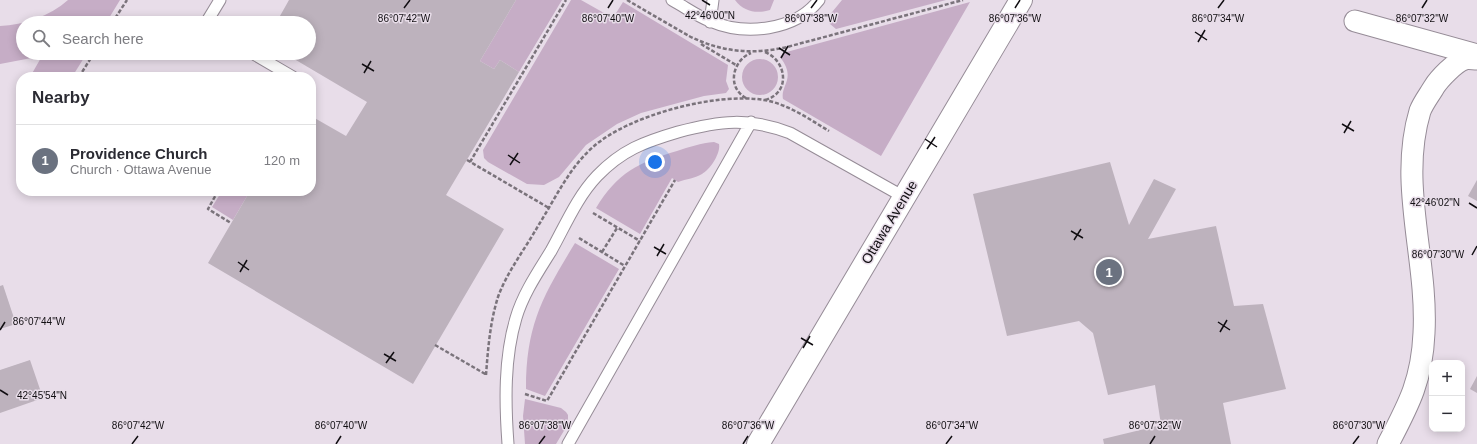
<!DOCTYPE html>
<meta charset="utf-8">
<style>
:root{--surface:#fff;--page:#f7f7f7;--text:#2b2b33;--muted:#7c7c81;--line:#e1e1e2;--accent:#d93025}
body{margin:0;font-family:Arial,sans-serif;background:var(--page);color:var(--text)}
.controls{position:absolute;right:12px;bottom:12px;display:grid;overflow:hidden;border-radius:8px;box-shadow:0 2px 10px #0003}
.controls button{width:36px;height:36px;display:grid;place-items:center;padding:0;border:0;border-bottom:1px solid var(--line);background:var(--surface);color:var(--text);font:20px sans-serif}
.you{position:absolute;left:655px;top:162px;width:14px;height:14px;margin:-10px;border:3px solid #fff;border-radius:50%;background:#1a73e8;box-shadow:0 0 0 6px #1a73e833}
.badge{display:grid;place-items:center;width:26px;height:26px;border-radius:50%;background:var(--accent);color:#fff;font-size:13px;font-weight:700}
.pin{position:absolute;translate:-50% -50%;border:2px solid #fff;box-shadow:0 1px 4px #0006}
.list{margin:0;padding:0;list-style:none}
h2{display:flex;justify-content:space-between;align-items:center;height:52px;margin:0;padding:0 16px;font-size:17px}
h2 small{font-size:13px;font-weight:400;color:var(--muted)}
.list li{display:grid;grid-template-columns:26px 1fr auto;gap:12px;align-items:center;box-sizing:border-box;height:72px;padding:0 16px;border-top:1px solid var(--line)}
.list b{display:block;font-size:15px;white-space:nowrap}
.list p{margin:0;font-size:13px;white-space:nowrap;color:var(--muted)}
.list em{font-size:13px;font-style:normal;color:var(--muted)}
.icon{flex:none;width:22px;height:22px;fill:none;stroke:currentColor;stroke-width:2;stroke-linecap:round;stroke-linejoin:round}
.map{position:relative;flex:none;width:1477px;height:444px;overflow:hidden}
.search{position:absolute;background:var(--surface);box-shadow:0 2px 10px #0003;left:16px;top:16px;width:300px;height:44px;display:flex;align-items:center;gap:10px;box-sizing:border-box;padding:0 14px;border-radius:22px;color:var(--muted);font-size:15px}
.panel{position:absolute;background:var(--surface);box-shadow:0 2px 10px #0003;left:16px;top:72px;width:300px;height:124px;border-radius:16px}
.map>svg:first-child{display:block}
.green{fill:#c6adc6}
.building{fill:#bdb2bd}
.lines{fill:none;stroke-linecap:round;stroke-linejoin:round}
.service-casing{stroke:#968c97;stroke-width:13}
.minor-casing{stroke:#968c97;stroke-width:23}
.tertiary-casing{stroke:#968c97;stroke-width:24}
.path{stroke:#7a737b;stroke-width:2.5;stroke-dasharray:4 2;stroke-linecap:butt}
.service{stroke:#fff;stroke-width:11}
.minor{stroke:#fff;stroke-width:21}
.tertiary{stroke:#fff;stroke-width:22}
.ticks{fill:none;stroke:#110e12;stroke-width:1.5}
.labels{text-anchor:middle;stroke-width:3;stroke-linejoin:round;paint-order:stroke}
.street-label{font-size:14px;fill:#110e12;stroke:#e8dde9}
.ticks-label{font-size:10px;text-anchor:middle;fill:#110e12;stroke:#e8dde9;stroke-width:3;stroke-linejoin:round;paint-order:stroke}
</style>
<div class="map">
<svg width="1477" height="444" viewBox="0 0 1477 444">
<rect width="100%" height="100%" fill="#e8dde9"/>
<path class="green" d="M68,0H120L106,23H23V53H87L72,77H30L42,56L0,64V26C24,25 50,16 68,0Z
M516,0H562L519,72L500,60L494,69L480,61Z
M571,0H581L613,18L623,2L728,65L726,81L729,89L726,93L704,96L641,113L617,124L586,145L559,177L544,185L527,184L488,162L484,158L483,150Z
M735,0H774L770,10C757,14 744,12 735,0Z
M842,0H946L836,29L830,24L828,17Z
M970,2L881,156L783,99C780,85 797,79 780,57L783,53Z
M742 77a18 18 0 1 1 36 0a18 18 0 1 1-36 0Z
M714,142L719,144C721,153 710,170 702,174C696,178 686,179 678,182L672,178L640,234L596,208C617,173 639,162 677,151C689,147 701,143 714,142Z
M222,191H250L233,220L212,207Z
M575,243L619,269L545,396L526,389C526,324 543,296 575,243Z
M525,399L561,408L566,412L568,415V424L556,444H525L523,416Z"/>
<path class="building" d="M289,0H516L480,61L494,69L500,60L519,72L446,195L504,229L413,384L208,263L250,191H311V116L346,136L367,102L284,53H309V23H276Z
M1110,162L1129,225L1154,179L1176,189L1148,239L1216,226L1234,306L1263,304L1286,389L1223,403L1231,444H1104L1103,439L1161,425L1155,385L1108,395L1093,333L1079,321L1007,336L973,194Z
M1477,180V201L1468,196Z
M3,285L16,324L0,329V286Z
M30,360L43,398L0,413V370Z
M1477,376V393L1470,389Z"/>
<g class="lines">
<defs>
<path id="service" d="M672,0C685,7 697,16 710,21C745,36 795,31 819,0
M710,22L713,0
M206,23L220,0
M252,53L293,77
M508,444C505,403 504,358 516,318C523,294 538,272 551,251C565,226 577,197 597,176C622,150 644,142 678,132C719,121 749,117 790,133L904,197
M568,444L751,122"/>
<path id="minor" d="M1355,21L1477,55
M1388,444C1409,404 1422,380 1424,333C1428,259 1398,184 1420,111C1423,103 1430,94 1434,87C1439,79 1455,62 1465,59C1468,58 1473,59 1477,59"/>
<path id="tertiary" d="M758,444L1021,0"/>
</defs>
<use href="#service" class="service-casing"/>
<use href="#minor" class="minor-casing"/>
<use href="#tertiary" class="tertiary-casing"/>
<path class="path" d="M627,0L689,36
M112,23L127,0
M689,36C721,52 752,55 787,47L963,0
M701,44L736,65
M765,52C787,61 791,93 765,100
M79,77L94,53
M746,98C726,87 733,60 751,53
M467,160L549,208
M470,162L566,0
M218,191L208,209L231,223
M593,213L640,241
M579,238L625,266
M602,252L617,228
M435,345L487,375
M486,375C488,349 490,322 498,297C507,272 525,249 538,226C555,199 569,168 593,147C629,115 717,92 764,100C788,104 809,119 829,131
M525,394L547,401L675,180"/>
<use href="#service" class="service"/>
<use href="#minor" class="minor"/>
<use href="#tertiary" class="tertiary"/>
</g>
<path class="ticks" d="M702,0L710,5M404,8L410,0M608,8L613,0M811,8L817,0M1015,8L1020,0M1218,8L1224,0M1422,8L1427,0M1195,32L1207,40M1198,42L1205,30M779,48L790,55M781,58L788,46M362,64L374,71M364,73L371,61M1342,124L1354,131M1344,133L1351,121M925,139L937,147M927,149L935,137M508,155L520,163M510,165L518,153M1469,203L1477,208M1071,231L1083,238M1074,240L1081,229M654,247L666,254M1472,255L1477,246M657,256L664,244M238,262L249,270M240,272L247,260M1218,322L1230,330M0,330L5,322M1220,332L1227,320M801,338L813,345M803,348L810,336M384,354L396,361M386,363L394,352M0,390L8,395M132,444L138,436M336,444L341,436M539,444L545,436M743,444L748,436M946,444L952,436M1150,444L1155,436M1353,444L1359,436"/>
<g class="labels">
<g class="street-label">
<text transform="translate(889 222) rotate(-59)" y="5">Ottawa Avenue</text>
</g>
</g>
<g class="ticks-label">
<text x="710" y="19">42°46'00"N</text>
<text x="404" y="22">86°07'42"W</text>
<text x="608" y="22">86°07'40"W</text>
<text x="811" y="22">86°07'38"W</text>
<text x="1015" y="22">86°07'36"W</text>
<text x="1218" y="22">86°07'34"W</text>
<text x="1422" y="22">86°07'32"W</text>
<text x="1435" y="206">42°46'02"N</text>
<text x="1438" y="258">86°07'30"W</text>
<text x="39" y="325">86°07'44"W</text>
<text x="42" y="399">42°45'54"N</text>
<text x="138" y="429">86°07'42"W</text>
<text x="341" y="429">86°07'40"W</text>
<text x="545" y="429">86°07'38"W</text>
<text x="748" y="429">86°07'36"W</text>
<text x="952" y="429">86°07'34"W</text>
<text x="1155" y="429">86°07'32"W</text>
<text x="1359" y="429">86°07'30"W</text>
</g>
</svg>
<div class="controls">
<button>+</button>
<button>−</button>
</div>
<div class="you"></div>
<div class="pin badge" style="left:1109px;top:272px;background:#6b7280">1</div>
<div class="search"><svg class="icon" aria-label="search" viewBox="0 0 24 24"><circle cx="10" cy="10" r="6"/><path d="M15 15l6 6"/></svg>Search here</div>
<section class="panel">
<h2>Nearby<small></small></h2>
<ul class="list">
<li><span class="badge" style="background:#6b7280">1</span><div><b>Providence Church</b><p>Church · Ottawa Avenue</p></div><em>120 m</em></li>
</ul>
</section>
</div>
